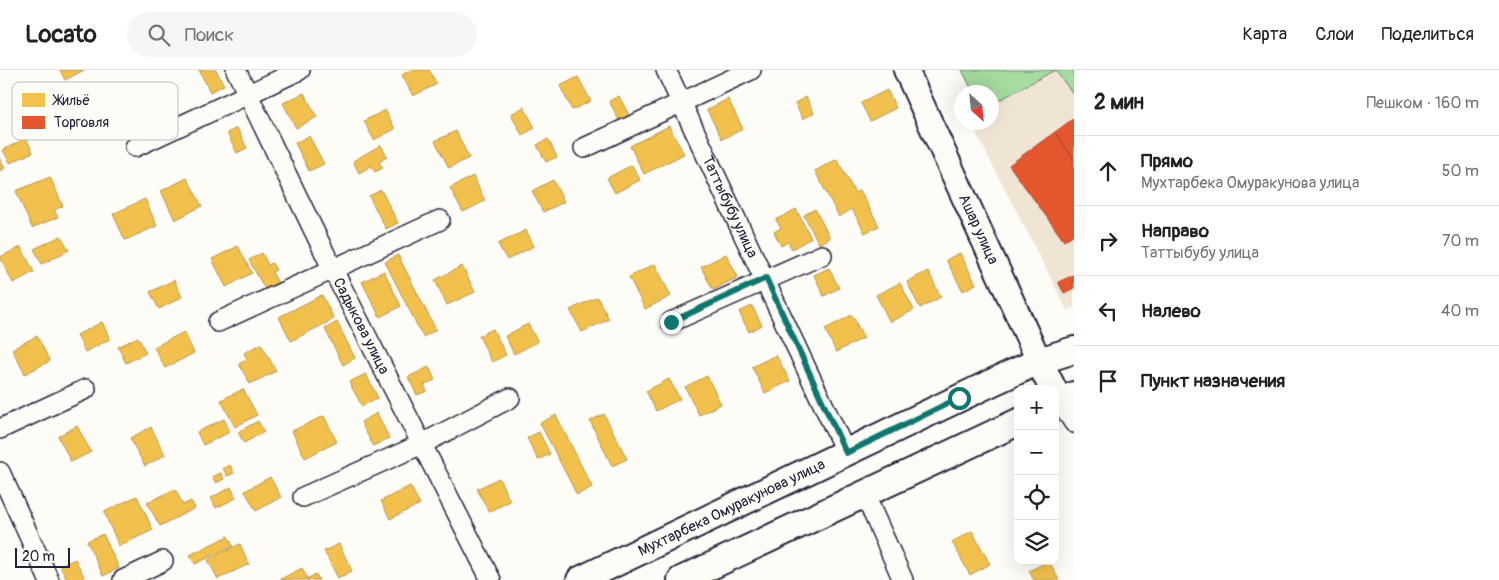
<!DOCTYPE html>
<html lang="ru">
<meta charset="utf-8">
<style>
:root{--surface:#fff;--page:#f6f6f6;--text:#202124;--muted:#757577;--line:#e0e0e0}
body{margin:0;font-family:Pangolin,sans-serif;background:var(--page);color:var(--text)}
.controls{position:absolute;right:15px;bottom:15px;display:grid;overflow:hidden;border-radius:10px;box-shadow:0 5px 20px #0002}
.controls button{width:45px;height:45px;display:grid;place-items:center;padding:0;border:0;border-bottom:1px solid var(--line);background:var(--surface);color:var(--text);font:25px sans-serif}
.compass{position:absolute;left:954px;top:15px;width:45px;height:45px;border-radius:50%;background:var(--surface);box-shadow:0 5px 20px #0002;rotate:153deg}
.scale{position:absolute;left:15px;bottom:12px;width:55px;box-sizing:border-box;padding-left:5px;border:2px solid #22223b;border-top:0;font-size:14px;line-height:18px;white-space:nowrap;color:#22223b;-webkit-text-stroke:4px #fdfcf7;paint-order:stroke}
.stop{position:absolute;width:15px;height:15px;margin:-11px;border:4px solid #0f766e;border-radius:50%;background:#fff}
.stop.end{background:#0f766e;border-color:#fff;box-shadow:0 1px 5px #0008}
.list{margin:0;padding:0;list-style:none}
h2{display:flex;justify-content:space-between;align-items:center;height:65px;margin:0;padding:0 20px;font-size:21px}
h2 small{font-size:16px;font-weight:400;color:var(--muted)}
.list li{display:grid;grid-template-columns:32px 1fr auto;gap:15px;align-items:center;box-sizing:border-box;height:70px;padding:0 20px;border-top:1px solid var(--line)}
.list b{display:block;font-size:19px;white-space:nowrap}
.list p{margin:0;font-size:16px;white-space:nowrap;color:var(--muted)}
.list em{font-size:16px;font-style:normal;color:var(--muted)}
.icon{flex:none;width:28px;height:28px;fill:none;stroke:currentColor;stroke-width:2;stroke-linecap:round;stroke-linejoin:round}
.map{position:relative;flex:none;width:1074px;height:510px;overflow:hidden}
header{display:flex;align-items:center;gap:30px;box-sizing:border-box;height:70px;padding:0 25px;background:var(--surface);border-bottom:1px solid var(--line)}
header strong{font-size:24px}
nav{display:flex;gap:28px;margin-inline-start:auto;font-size:18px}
.search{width:350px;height:45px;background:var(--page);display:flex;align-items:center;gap:12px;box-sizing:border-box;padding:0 18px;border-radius:28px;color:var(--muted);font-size:19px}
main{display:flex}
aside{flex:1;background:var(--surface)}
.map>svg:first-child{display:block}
.built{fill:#f0e4d4}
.green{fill:#a6dc9f;stroke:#647f6d}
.homes{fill:#f2c14e;stroke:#b49148}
.shops{fill:#e4572e;stroke:#aa4732}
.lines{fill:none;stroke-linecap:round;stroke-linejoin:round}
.minor-casing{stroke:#22223b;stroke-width:22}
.tertiary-casing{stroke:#22223b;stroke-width:28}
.secondary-casing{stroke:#22223b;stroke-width:30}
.minor{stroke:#fdfcf7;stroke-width:19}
.tertiary{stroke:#fdfcf7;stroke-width:24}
.secondary{stroke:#fdfcf7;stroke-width:26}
.route{stroke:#0f766e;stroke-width:6}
.labels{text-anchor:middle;stroke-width:5;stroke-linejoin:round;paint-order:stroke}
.street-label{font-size:15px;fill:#22223b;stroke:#fdfcf7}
.key{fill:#fdfcf7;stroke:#bbbbbf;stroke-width:1}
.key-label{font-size:14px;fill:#22223b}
</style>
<header>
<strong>Locato</strong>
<div class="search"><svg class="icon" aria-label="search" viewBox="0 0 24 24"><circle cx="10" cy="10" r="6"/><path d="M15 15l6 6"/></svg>Поиск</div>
<nav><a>Карта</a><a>Слои</a><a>Поделиться</a></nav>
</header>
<main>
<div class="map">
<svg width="1074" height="510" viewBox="0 0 1074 510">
<rect width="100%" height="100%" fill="#fdfcf7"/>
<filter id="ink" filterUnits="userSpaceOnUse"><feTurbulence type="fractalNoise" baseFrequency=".02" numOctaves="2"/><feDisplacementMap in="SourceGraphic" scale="10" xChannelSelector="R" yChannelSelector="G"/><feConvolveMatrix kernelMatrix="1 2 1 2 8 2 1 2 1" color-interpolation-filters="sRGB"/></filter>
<g filter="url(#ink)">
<path class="built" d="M1055,0L1074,25V237L1067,240L971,53L992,52V34Z"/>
<path class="green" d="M962,0H1074V25L1055,0L992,34V22H973Z"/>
<path class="homes" d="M60,0H84L65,10Z
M199,0H216L224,15L210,22Z
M411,0H429L437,14L413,26L402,5Z
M578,7L591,31L572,40L560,16Z
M887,20L896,38L870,51L861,33Z
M304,23L317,47L296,58L283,33Z
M619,26L631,49L621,54L609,31Z
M806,27L814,43L803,49L795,33Z
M728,29L743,59L722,69L707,40Z
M524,37L535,58L522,65L511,44Z
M385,40L395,59L374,70L364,51Z
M669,56L684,84L644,104L630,76Z
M237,58L247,78L237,83L227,63Z
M456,61L469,88L449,98L435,71Z
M309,66L324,94L309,101L295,73Z
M26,68L33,82L10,93L3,80Z
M548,69L557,87L546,92L537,75Z
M381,75L387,87L379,92L383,98L375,102L371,96L359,103L353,91Z
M0,89L5,98L0,101Z
M837,89L855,123L860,120L879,156L865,163L852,139L839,147L815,101Z
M632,95L640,110L615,123L607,108Z
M473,106L485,131L463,142L450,118Z
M50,107L63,136L54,140L58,147L32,158L16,121Z
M187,108L202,136L175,150L161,121Z
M553,110L564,132L543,142L532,121Z
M381,120L398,153L386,159L369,126Z
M145,129L157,156L125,170L113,144Z
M796,139L811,168L792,179L788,172L781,176L774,162L781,158L776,150Z
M815,139L830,168L819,174L804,145Z
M526,160L534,176L507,190L498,174Z
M61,166L69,180L42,194L34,179Z
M238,176L252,203L226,217L212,189Z
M21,177L34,202L13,213L0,187Z
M262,183L268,195L272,193L276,200L272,202L279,215L266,221L249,190Z
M960,183L976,214L963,221L946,190Z
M726,184L738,207L713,220L701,197Z
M398,185L436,260L423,267L385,192Z
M655,194L671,226L645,239L629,207Z
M462,196L475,222L447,235L435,210Z
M829,198L839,218L824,226L814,205Z
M384,201L401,236L380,247L362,212Z
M928,201L941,227L920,238L907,212Z
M174,210L182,227L159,239L150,222Z
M900,213L914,240L890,252L876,225Z
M322,225L334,249L291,271L279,247Z
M597,227L609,249L582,262L570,240Z
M752,236L762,255L749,262L739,242Z
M852,245L864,268L836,282L825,259Z
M102,252L110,269L85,282L77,265Z
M337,252L355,288L343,295L325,259Z
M528,254L538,272L514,284L505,266Z
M493,259L506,285L492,292L479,266Z
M184,262L194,283L165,298L154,277Z
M37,266L50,291L25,304L12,279Z
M138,267L146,283L126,293L118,277Z
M261,274L276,301L250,314L239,294L247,289L244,283Z
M776,285L790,311L765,323L752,297Z
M429,297L435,310L424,315L427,321L417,325L408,307Z
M366,304L378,328L362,336L349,312Z
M707,306L721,334L699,345L685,317Z
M669,309L680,329L656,341L646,321Z
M243,319L257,345L235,357L221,330Z
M377,343L389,368L373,376L361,352Z
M604,344L627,389L612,396L590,351Z
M556,345L592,417L577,425L540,353Z
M324,346L337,372L305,388L292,361Z
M224,349L230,362L203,375L197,362Z
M258,351L264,362L244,373L238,362Z
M77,356L91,382L71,392L58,366Z
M151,357L165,385L145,396L130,368Z
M539,362L550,384L538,390L527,368Z
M230,395L234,403L227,406L223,398Z
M221,403L224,409L216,413L212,407Z
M270,407L281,427L256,441L245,421Z
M499,408L510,431L489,442L477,419Z
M410,416L420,434L390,449L381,431Z
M231,417L236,428L216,438L211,428Z
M175,419L183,435L191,431L195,438L160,456L147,433Z
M137,426L153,460L119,476L104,442Z
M972,461L990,494L970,505L952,472Z
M103,464L119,498L103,506L87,471Z
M228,466L233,476L195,494L190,485Z
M240,474L249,494L218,509L208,490Z
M339,474L352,501L338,508L324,481Z
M75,489L86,510H67L60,496Z
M1049,491L1059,510H1034L1029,501Z
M302,498L308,510H279Z
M316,504L319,510H308L307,509Z"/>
<path class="shops" d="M1074,48V89L1055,62Z
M1055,62L1074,89V164L1064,171L1009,95Z
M1074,205V218L1064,223L1058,212Z"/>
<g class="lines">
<defs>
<g id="minor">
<path id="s1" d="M236,0L333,200L491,510"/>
<path id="s2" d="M666,0L846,383"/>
<path d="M135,77L300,0"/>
<path d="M584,78L751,0"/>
<path d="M218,252L440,150"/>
<path d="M671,252L822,185"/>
<path d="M1060,332L1074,353"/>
<path d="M0,359L86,319"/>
<path d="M0,402L49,510"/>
<path d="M864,423L903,510"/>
<path d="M303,427L422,374L510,328"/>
<path d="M123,510L163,491"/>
</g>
<g id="tertiary">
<path id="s3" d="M906,0L1039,291"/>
</g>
<g id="secondary">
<path d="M1039,291L1053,319"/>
<path d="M1055,334L1074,325"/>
<path id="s4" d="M580,510L993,312L1039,291L1074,280"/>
<path d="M681,510L1018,352"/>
</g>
</defs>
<use href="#minor" class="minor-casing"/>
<use href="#tertiary" class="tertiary-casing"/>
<use href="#secondary" class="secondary-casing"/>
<use href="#minor" class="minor"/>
<use href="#tertiary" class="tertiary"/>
<use href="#secondary" class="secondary"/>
</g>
</g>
<g class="lines" filter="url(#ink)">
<path class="route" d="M671,252L766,208L846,383L959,328"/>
</g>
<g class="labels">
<g class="street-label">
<text dy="5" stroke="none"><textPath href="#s2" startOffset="151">Таттыбубу улица</textPath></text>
<text dy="5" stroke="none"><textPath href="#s3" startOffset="175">Ашар улица</textPath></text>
<text dy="5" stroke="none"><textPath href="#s1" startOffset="285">Садыкова улица</textPath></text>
<text dy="5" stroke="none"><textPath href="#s4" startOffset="168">Мухтарбека Омуракунова улица</textPath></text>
</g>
</g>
<rect x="12" y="12" width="166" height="58" rx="8" class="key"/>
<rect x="22" y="23" width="23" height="14" fill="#f2c14e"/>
<rect x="22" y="46" width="23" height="13" fill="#e4572e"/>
<g class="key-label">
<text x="54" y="35">Жильё</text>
<text x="54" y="57">Торговля</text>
</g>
</svg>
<div class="controls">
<button>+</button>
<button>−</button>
<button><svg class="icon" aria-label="locate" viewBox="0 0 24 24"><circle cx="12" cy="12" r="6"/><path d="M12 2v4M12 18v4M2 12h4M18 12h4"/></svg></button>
<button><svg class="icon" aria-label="layers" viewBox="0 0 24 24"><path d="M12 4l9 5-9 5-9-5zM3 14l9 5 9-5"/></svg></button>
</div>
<svg class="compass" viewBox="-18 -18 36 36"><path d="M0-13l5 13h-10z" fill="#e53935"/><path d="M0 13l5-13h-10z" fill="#757577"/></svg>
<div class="scale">20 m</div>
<div class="stop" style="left:959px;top:328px"></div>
<div class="stop end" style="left:671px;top:252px"></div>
</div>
<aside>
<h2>2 мин<small>Пешком · 160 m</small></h2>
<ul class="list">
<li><svg class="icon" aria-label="ahead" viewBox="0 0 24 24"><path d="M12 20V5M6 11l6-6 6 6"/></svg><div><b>Прямо</b><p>Мухтарбека Омуракунова улица</p></div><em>50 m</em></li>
<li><svg class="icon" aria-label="right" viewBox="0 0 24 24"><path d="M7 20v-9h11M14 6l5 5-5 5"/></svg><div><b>Направо</b><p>Таттыбубу улица</p></div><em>70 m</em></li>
<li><svg class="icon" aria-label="left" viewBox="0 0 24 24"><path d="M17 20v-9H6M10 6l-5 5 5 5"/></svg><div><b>Налево</b></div><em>40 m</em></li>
<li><svg class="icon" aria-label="arrive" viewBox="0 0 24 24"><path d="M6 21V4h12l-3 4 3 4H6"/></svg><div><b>Пункт назначения</b></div></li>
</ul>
</aside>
</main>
